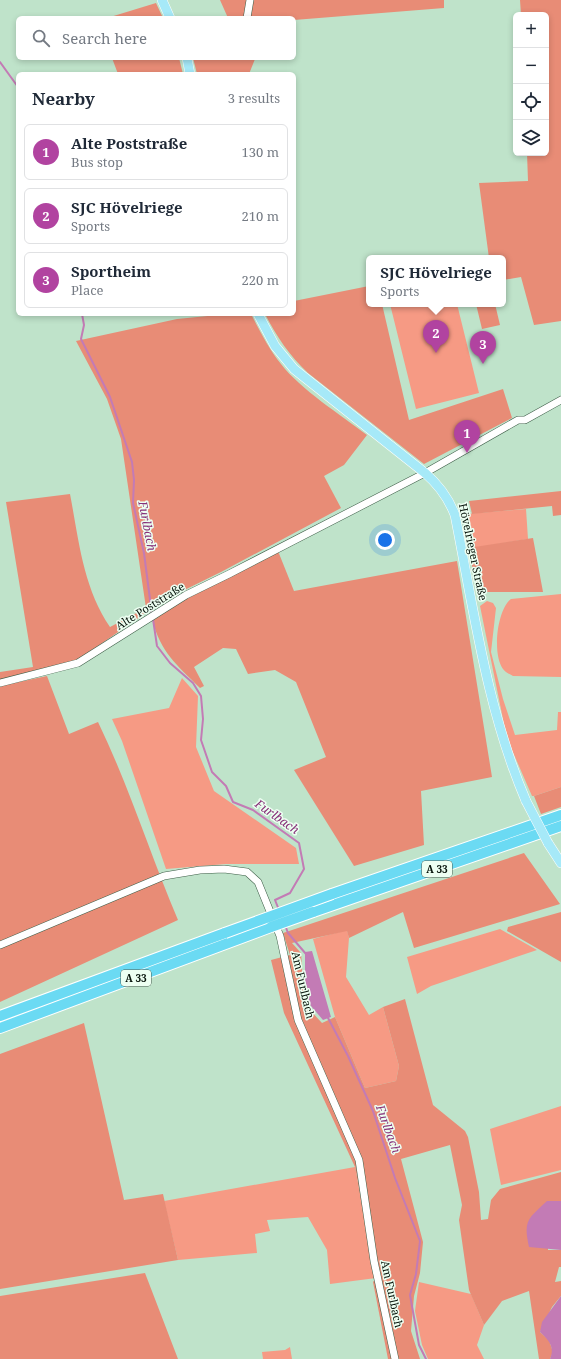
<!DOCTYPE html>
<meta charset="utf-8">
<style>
:root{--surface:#fff;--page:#f6f6f7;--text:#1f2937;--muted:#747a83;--line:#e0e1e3;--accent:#b143a0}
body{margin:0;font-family:"Noto Serif",serif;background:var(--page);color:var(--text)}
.controls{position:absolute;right:12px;top:12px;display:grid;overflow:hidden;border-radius:6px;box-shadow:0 2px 6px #0003}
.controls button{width:36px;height:36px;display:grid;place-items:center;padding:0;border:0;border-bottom:1px solid var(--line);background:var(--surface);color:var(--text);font:20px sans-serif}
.you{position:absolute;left:385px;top:540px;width:14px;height:14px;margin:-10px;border:3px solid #fff;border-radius:50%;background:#1a73e8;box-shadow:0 0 0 6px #1a73e833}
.badge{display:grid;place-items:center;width:26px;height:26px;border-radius:50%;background:var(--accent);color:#fff;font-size:13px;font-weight:700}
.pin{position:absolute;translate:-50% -33px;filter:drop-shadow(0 1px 2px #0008)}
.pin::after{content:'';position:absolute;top:21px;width:14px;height:12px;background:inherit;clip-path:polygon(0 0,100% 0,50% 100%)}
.popup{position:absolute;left:366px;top:255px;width:140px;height:52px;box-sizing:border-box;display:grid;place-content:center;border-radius:6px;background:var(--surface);filter:drop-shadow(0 1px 3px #0005);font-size:13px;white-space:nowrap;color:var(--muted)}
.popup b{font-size:15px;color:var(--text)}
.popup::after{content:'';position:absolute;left:50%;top:100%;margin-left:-8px;border:8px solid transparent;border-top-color:var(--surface)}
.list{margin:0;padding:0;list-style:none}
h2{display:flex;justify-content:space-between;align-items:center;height:52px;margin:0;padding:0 16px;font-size:17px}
h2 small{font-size:13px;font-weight:400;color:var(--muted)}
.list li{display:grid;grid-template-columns:26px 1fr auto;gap:12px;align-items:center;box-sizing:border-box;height:56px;margin:0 8px 8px;padding:0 8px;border:1px solid var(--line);border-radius:6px}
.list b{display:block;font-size:15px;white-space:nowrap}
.list p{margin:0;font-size:13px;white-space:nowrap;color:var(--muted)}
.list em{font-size:13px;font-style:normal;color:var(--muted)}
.icon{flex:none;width:22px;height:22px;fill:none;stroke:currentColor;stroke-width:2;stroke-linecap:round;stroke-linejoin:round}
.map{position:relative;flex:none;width:561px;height:1359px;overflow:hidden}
.search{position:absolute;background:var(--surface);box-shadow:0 2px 6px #0003;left:16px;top:16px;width:280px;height:44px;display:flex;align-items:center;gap:10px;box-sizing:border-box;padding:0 14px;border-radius:6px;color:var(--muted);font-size:15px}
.panel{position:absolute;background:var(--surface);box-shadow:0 2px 6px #0003;left:16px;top:72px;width:280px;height:244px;border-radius:6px}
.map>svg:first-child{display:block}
.green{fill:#f69a84}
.forest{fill:#e88c76}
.water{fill:#c37bb5}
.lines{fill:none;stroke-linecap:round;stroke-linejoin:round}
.stream{stroke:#c37bb5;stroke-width:2}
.minor-casing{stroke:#3d5d47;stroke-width:8}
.major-casing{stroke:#fff;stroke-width:10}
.highway-casing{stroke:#fff;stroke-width:12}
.minor{stroke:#fff;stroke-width:7}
.major{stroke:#a6e9f8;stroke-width:9}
.highway{stroke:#6bdaf3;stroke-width:10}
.major-bridge-casing{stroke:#fff;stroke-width:10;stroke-linecap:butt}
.highway-bridge-casing{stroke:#fff;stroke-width:12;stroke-linecap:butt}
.major-bridge{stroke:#a6e9f8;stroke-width:9}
.highway-bridge{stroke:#6bdaf3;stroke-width:10}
.labels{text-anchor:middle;stroke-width:3;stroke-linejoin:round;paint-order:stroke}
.shield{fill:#edfff2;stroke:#4b5a50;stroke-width:1}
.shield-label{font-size:10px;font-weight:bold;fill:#06130a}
.street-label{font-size:11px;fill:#06130a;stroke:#edfff2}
.water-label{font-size:12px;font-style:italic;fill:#862f78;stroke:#edfff2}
</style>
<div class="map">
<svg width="561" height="1359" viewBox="0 0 561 1359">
<rect width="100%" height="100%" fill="#bfe3ca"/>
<path class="green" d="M390,304H457L479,393L416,409Z
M526,509L528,539L474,548L466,514Z
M561,594V677L513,676C509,674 505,672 503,669C492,654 497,610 511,599Z
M487,601L493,603L496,608L491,652L503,699L515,735L557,730L558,712H561V787L534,796H532L512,750L504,724L480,606Z
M182,678L198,696L196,747L214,791L296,848L299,864H226L166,869L122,741L112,719L169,708Z
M500,929L537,950L431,986L417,994L407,957Z
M347,930L349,938L346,977L369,1015L383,1007L399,1066L396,1081L365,1088L335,1017L313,939Z
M561,1106V1170L501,1185L490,1129Z
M355,1167L376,1278L330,1284L327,1250L308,1217L267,1220L270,1231L255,1234L257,1253L178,1260L164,1201Z
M419,1282L471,1294L484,1325L477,1345L484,1359H428L422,1345L415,1311Z
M290,1347L292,1359H263L262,1352L285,1350Z"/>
<path class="forest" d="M220,0H444V8L294,20V18H228Z
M520,0H561V321L534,325L521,277L503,280V258H489L479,183L528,181L527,153H546V15H521Z
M156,3L163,18H107Z
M112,58H179L183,74H118Z
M193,58H255V59L249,74H197Z
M369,286V304H382L409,420L503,389L512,418L424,464L308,373C289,355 277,337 265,314H294V301Z
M476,304H495L500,325L482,329Z
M228,314H251C260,331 269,349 281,364C300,389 341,415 367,435L344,465L324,476L341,508L221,572L164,600L78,660L0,682V672L33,667L6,502L70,494C79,541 83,587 110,627L146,608L121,439L107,399L76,341L177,319Z
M561,491V515L553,516L552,506L472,514L469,501Z
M533,538L543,592H478L468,548Z
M278,551L294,591L457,561L492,777L421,791L424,845L354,866L294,770L326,757L296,682L275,670L248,674L236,649L223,648L194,667L204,686L200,688C176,664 161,653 152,619L172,606Z
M47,676L69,734L98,722C129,786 150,854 178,920L0,1002V686Z
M561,787V807L541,814L534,796Z
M524,853L560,904L414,948L403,912L349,938L347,931L292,943L301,953L304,1000L309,1009L322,1023L335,1017L365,1088L396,1081L399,1066L383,1007L405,999L433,1105L465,1131L468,1137L479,1192L481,1220L488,1219L491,1200L500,1189L561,1172V1201H547L548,1250H561V1267H559L555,1282L561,1281V1296L552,1307L540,1332L549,1340L553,1352L550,1359H539L529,1291L502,1301L484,1325L469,1290L459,1220L462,1205L450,1145L401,1159L423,1242L420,1273L414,1296L411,1331L420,1359H388L373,1282L376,1278L355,1167L284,1013L271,960L290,955L283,933Z
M561,912V962L507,931L508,927Z
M84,1023L124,1200L163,1194L178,1260L0,1289V1054Z
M145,1273L178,1359H0V1296Z"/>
<path class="water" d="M312,951L331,1017L323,1020L311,1006L305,997V952Z
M547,1201H561V1250L529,1247C523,1220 528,1219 547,1201Z
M561,1296V1359H550C555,1347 549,1340 540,1332L542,1322Z"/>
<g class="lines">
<path class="stream" d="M0,62L18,87
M82,314L84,325L81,339L110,397L132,462L134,480L133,503L144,553L152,615
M153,619L157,646L170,663L193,683L201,696L203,719L201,740L212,772L226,786L233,802L253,810L299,843L304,869L290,893L275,900L279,910
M285,925L288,933L306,954
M327,1016L348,1056L373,1111L395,1178L420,1241L416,1274L410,1295L419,1345L426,1359"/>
<defs>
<path id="minor" d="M247,18L250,0
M0,683L78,663L186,595L229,574L425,473L518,420H525L561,400
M0,945L164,876L200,870L224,869L247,872L258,882L280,936L298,1020L359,1160L374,1261L395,1359"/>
<path id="major" d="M162,0L170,18
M187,58L190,74
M258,314L275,346L294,369L425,473C439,485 448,497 455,515C474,611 487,710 526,801
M548,843L561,863"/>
<path id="highway" d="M332,894L561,815
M313,912L561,826
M0,1016L225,933
M0,1028L271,927"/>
</defs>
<use href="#minor" class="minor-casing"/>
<use href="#major" class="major-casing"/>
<use href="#highway" class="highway-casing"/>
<use href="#minor" class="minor"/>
<use href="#major" class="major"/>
<use href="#highway" class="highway"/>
<defs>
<path id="major-bridge" d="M526,801L548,843"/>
<path id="highway-bridge" d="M271,927L313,912
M225,933L332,894"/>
</defs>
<use href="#major-bridge" class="major-bridge-casing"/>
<use href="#highway-bridge" class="highway-bridge-casing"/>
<use href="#major-bridge" class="major-bridge"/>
<use href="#highway-bridge" class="highway-bridge"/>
</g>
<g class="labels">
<g class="shield">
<rect x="422" y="861" width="30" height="16" rx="3"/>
<rect x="121" y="970" width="30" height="16" rx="3"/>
</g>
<g class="shield-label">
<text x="437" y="873">A 33</text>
<text x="136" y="982">A 33</text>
</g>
<g class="street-label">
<text transform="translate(473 552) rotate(78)" y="4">Hövelrieger Straße</text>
<text transform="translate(150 606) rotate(-32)" y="4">Alte Poststraße</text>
<text transform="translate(303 985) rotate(77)" y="4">Am Furlbach</text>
<text transform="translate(392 1294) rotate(78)" y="4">Am Furlbach</text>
</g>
<g class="water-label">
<text transform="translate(147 526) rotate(79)" y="4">Furlbach</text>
<text transform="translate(277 817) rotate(35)" y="4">Furlbach</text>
<text transform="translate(388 1129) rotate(70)" y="4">Furlbach</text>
</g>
</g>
</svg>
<div class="controls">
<button>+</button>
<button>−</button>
<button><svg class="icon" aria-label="locate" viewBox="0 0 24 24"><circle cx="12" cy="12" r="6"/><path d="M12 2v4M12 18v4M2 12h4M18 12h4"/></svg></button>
<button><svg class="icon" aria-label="layers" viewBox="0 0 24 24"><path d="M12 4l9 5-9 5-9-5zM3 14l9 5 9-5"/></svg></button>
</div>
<div class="you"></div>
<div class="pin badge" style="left:467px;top:453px">1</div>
<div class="pin badge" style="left:436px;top:353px">2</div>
<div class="popup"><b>SJC Hövelriege</b>Sports</div>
<div class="pin badge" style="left:483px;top:364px">3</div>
<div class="search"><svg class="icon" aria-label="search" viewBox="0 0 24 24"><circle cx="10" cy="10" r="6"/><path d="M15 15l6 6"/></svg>Search here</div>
<section class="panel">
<h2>Nearby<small>3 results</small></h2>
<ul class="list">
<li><span class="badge">1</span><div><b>Alte Poststraße</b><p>Bus stop</p></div><em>130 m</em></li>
<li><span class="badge">2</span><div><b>SJC Hövelriege</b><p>Sports</p></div><em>210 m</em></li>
<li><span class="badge">3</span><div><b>Sportheim</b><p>Place</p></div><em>220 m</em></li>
</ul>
</section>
</div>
